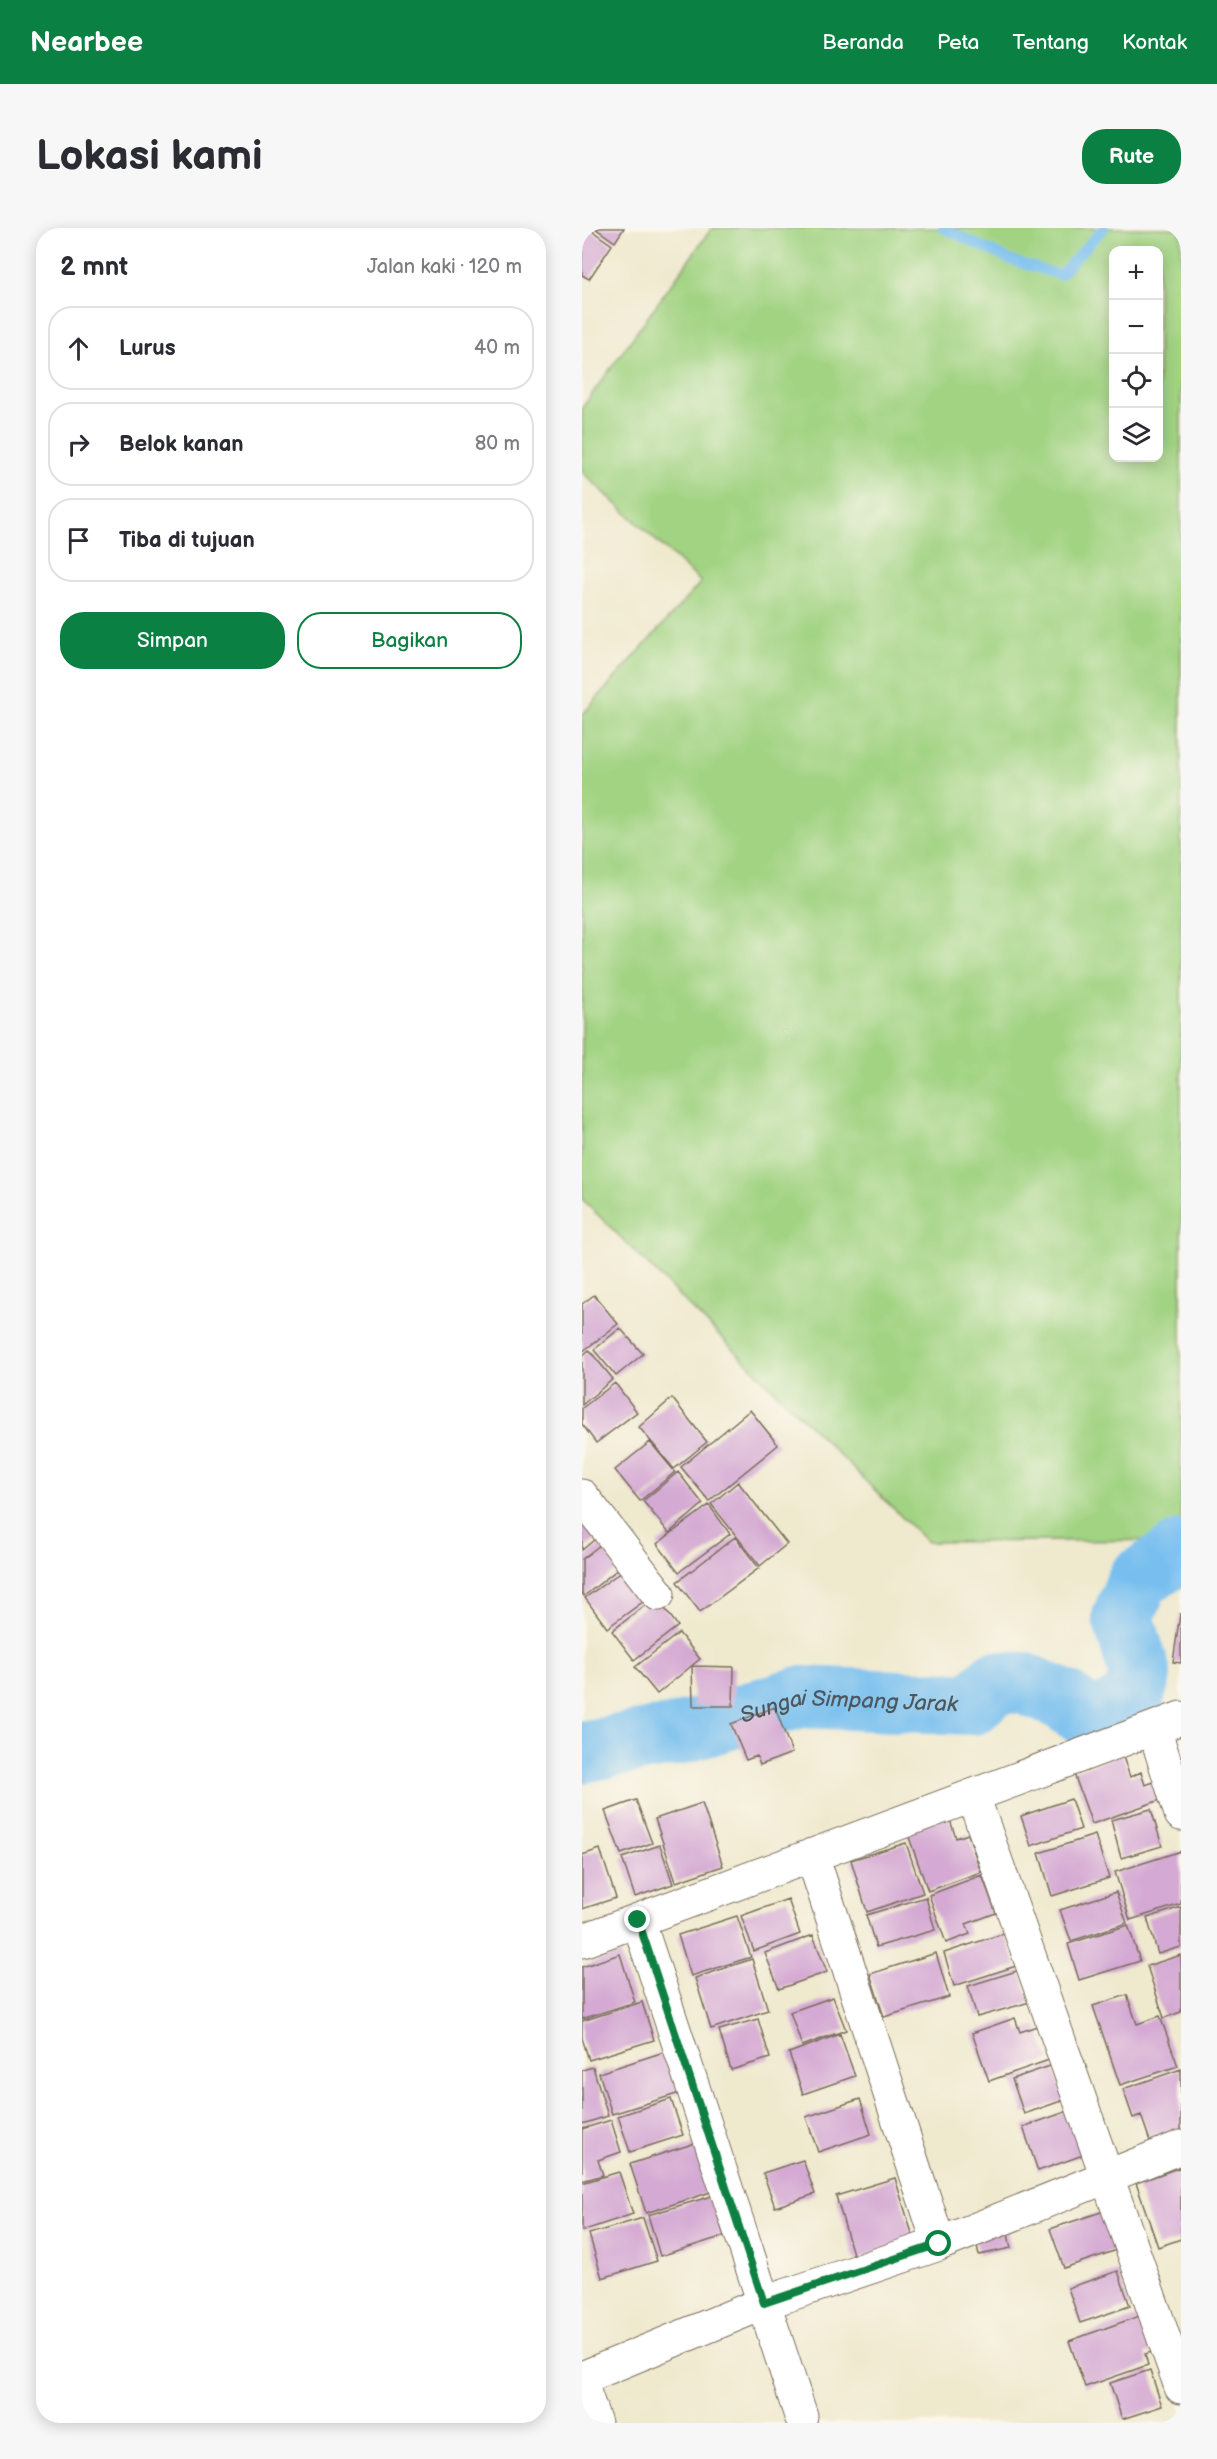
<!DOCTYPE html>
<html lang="id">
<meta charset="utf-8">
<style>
:root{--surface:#fff;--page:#f7f7f7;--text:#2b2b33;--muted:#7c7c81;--line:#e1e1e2;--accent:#0b8043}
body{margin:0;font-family:"Balsamiq Sans",sans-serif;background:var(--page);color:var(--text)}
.controls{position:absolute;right:18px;top:18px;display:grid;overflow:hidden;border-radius:12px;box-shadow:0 3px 15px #0003}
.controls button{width:54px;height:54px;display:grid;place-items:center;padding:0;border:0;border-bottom:2px solid var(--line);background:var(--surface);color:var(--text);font:30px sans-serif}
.stop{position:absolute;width:18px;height:18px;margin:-14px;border:4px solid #0b8043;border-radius:50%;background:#fff}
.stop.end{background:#0b8043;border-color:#fff;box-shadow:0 2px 6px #0008}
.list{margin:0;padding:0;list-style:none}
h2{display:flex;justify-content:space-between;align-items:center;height:78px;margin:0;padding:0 24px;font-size:26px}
h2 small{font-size:20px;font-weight:400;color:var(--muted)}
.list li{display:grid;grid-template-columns:39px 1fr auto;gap:18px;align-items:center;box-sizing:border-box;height:84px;margin:0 12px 12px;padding:0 12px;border:2px solid var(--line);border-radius:24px}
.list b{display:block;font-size:22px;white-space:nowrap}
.list em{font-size:20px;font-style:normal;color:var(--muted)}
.actions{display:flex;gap:12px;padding:18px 24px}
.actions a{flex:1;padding:14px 0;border:2px solid var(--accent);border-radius:24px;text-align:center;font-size:21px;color:var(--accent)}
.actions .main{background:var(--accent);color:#fff}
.icon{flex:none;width:33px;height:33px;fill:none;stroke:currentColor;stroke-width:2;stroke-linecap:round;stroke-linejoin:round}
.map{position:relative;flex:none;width:599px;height:2195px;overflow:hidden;border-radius:24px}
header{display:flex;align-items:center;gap:36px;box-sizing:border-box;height:84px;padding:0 30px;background:var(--accent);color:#fff}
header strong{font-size:28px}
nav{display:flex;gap:33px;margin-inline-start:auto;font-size:21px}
.intro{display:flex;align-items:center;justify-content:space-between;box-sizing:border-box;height:144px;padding:0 36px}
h1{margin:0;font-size:42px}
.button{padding:15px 27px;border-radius:24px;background:var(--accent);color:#fff;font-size:21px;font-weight:700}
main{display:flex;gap:36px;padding:0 36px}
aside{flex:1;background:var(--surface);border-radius:24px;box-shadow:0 3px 15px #0003}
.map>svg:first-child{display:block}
.green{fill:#a1d382;stroke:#6e7e50;stroke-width:1.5;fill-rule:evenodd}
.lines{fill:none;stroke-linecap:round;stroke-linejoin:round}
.stream{stroke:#78bfef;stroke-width:10}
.river{stroke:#78bfef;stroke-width:62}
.building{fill:#d4a9d3}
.minor-casing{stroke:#7a6d5c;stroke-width:35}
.minor{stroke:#fff;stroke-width:33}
.route{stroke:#0b8043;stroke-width:8}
.labels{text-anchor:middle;stroke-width:5;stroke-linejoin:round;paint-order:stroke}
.water-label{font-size:22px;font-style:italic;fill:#4d575d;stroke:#fbf7ec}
</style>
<header>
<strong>Nearbee</strong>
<nav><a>Beranda</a><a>Peta</a><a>Tentang</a><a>Kontak</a></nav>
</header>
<div class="intro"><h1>Lokasi kami</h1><a class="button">Rute</a></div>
<main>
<aside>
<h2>2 mnt<small>Jalan kaki · 120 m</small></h2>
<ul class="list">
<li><svg class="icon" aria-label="ahead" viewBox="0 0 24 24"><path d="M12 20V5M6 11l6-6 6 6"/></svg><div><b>Lurus</b></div><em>40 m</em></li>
<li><svg class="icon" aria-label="right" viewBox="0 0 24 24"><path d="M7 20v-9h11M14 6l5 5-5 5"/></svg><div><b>Belok kanan</b></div><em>80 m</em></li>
<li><svg class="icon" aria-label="arrive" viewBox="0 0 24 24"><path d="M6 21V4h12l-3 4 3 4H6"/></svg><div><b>Tiba di tujuan</b></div></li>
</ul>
<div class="actions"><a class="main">Simpan</a><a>Bagikan</a></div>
</aside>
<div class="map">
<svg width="599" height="2195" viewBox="0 0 599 2195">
<rect width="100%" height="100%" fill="#fbf7ec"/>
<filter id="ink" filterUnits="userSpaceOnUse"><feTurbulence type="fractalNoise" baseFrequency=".0167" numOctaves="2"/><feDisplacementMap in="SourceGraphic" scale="12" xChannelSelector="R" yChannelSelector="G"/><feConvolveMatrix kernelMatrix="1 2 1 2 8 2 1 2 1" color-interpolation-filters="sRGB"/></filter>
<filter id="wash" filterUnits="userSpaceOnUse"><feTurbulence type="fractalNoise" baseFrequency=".008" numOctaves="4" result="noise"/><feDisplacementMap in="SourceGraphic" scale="24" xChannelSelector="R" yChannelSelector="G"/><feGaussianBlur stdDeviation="1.35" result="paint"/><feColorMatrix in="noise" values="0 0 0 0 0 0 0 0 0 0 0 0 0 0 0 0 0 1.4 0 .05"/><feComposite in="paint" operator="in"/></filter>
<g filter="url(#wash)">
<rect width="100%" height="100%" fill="#efe9ce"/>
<path class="green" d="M130,0H599V1312L345,1314L0,971V487L119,354L0,244V180ZM532,22H576V230H532Z"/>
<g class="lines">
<path class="stream" d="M361,0L428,32L478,47L522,0"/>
<path class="river" id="s1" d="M0,1524L98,1506L218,1469L391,1476L413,1454L441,1455L481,1472L511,1493L550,1474L558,1446L541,1389L556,1352L599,1323"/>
</g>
<g id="blocks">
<path class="building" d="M0,0H6L30,17L7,51L0,47Z
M13,0H42L33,14Z
M12,1067L36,1096L0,1124V1076Z
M38,1100L61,1126L34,1148L12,1122Z
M7,1122L31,1151L0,1177V1128Z
M33,1155L55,1184L14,1215L0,1196V1180Z
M90,1170L125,1214L92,1241L57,1199Z
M168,1182L196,1217L127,1273L99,1239Z
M68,1214L93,1244L58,1273L33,1242Z
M96,1244L121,1276L87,1305L61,1273Z
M156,1254L205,1316L178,1338L129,1276Z
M127,1277L148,1306L97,1344L75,1316Z
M0,1287L17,1308L0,1322Z
M153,1309L177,1340L118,1384L95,1354Z
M18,1317L36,1341L2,1368L0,1365V1331Z
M44,1340L66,1370L25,1400L3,1370Z
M74,1369L96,1398L52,1432L30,1403Z
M598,1386H599V1435L591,1434Z
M97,1405L118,1431L75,1466L53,1439Z
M110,1438L152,1439L151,1478H111Z
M193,1479L210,1525L178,1537L175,1528L164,1532L149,1496Z
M540,1526L548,1549L559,1544L563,1557L575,1553L581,1571L510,1596L491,1543Z
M489,1571L499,1601L449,1618L439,1588Z
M54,1572L70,1615L39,1626L23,1583Z
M120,1575L141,1638L94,1654L73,1591Z
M569,1581L580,1618L539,1630L529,1592Z
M365,1583L374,1610L386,1606L399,1644L346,1663L323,1598Z
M513,1607L527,1650L470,1668L457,1625Z
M324,1615L341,1665L285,1684L269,1632Z
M78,1617L91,1656L53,1669L40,1630Z
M18,1621L34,1670L0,1681V1627Z
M599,1623V1676L548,1692L533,1644Z
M400,1647L414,1685L384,1696L388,1706L364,1715L347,1667Z
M534,1664L545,1695L489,1713L478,1682Z
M344,1669L353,1702L294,1719L284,1687Z
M206,1671L218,1706L172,1723L159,1688Z
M599,1679V1719L576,1726L565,1690Z
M155,1688L169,1729L109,1748L96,1707Z
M546,1697L558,1733L497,1752L486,1716Z
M423,1705L434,1738L372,1758L362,1725Z
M231,1707L245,1744L197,1761L183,1725Z
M354,1725L367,1769L302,1789L288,1746Z
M38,1726L53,1774L0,1791V1739Z
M599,1727V1784L582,1790L565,1738Z
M170,1731L186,1782L129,1801L113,1750Z
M438,1742L448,1774L395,1789L386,1758Z
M545,1767L555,1796L578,1788L596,1838L538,1857L511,1778Z
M251,1769L264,1802L220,1818L208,1784Z
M60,1774L72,1812L7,1832L0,1810V1793Z
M433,1790L438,1804L455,1798L467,1832L407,1853L390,1805Z
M176,1791L188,1830L149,1842L137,1802Z
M258,1806L273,1848L221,1866L207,1825Z
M85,1823L98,1865L30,1886L17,1845Z
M471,1837L482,1872L442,1886L430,1851Z
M11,1839L26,1888L0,1896V1842Z
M599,1841V1909L570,1919L559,1887L551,1890L541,1861Z
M89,1871L101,1907L48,1924L36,1888Z
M278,1871L289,1906L236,1924L224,1889Z
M489,1882L504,1926L456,1943L441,1899Z
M29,1892L39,1924L16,1932L21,1947L0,1953V1901Z
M123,1912L138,1961L64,1985L48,1936Z
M221,1932L233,1966L193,1979L181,1945Z
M599,1939V2011L576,2019L554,1955Z
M37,1944L51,1986L0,2003V1955Z
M313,1950L333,2015L273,2033L254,1968Z
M130,1968L142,2008L78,2028L66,1987Z
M528,1981L541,2020L482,2040L468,2001Z
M61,1990L75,2033L20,2050L7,2006Z
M425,2002L429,2020L397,2027L393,2009Z
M536,2043L548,2078L498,2095L486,2060Z
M563,2086L576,2122L563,2126L566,2137L503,2159L487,2113Z
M568,2142L580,2178L540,2191L528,2155Z"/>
</g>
</g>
<g filter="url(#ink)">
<use href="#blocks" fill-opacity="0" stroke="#7a6d5c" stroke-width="1.5"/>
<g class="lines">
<defs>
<path id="minor" d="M0,1268L76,1366
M572,1500L599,1586
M391,1568L599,2159
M230,1627L357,2016
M56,1692L219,2188
M0,1713L599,1490
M0,2150L182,2075L357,2016L599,1919
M0,2158L13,2195"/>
</defs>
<use href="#minor" class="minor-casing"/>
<use href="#minor" class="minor"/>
</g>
</g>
<g class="lines" filter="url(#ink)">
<path class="route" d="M56,1692L182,2075L357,2016"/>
</g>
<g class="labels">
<g class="water-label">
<text dy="8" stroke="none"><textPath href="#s1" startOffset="273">Sungai Simpang Jarak</textPath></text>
</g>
</g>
</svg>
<div class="controls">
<button>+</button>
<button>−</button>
<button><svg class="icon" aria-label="locate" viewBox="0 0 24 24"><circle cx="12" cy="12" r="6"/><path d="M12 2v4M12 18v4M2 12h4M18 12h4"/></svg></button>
<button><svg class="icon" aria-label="layers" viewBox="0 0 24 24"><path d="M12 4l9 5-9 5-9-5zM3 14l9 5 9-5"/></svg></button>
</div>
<div class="stop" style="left:357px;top:2016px"></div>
<div class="stop end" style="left:56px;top:1692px"></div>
</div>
</main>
